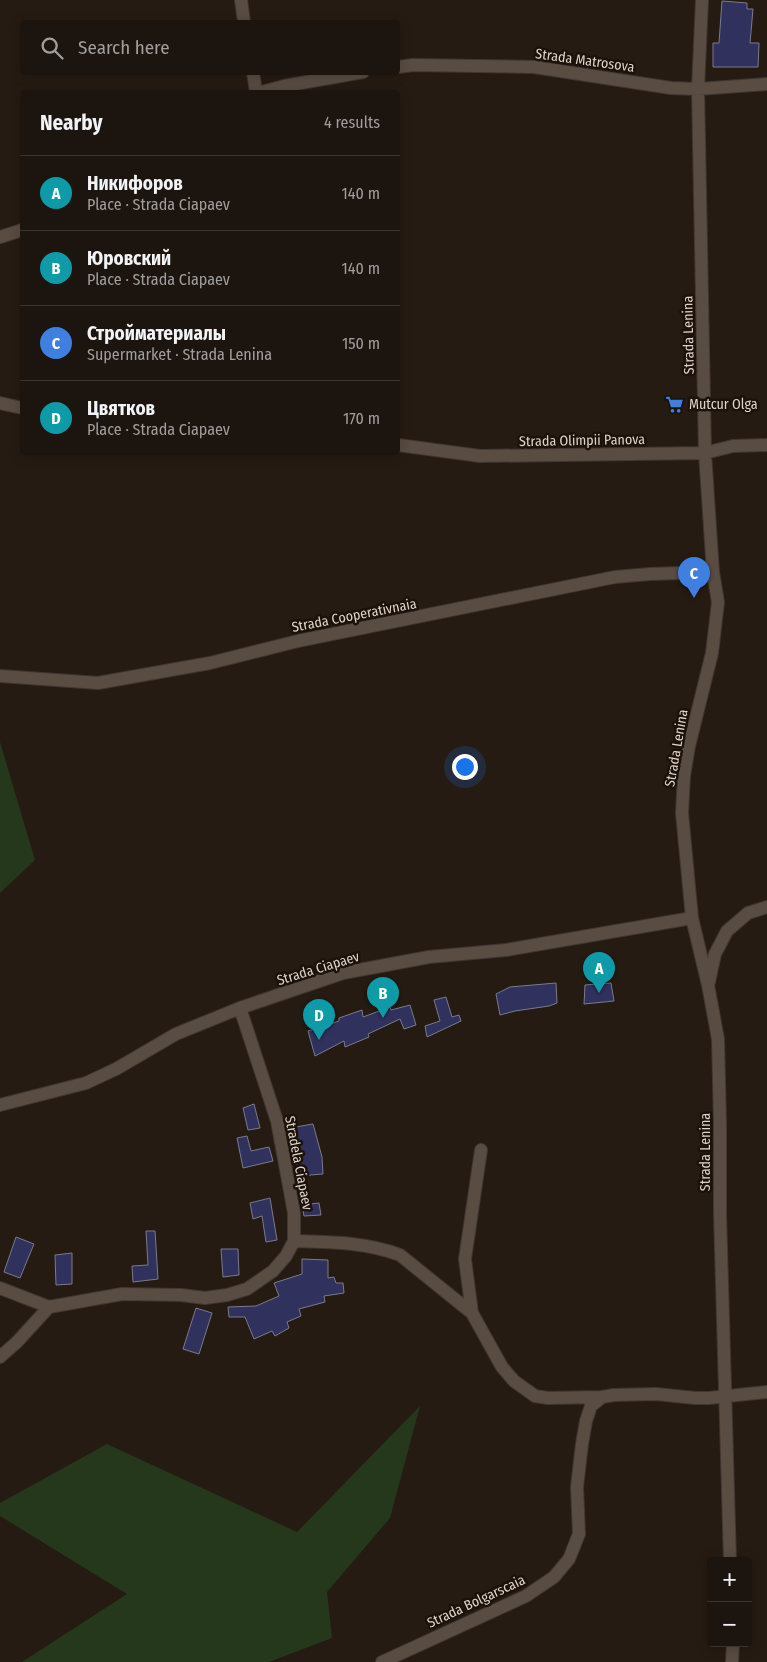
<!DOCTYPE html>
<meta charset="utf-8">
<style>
:root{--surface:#1c140e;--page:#29211c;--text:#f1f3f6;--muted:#a09e9e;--line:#3a332e;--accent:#db2777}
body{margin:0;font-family:"Fira Sans Condensed",sans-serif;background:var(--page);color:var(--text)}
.controls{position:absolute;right:15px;bottom:15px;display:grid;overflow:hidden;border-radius:5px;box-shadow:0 2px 12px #0003}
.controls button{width:45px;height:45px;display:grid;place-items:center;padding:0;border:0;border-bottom:1px solid var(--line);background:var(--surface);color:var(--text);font:25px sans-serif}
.you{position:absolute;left:464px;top:766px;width:18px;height:18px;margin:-12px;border:4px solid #fff;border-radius:50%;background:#1a73e8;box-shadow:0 0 0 8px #1a73e833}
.badge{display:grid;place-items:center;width:32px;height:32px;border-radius:50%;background:var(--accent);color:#fff;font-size:16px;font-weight:700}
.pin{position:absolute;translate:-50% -41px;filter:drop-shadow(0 1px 2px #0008)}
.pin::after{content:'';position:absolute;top:26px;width:18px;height:15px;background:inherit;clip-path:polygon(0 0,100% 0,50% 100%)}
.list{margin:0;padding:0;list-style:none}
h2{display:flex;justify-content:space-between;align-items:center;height:65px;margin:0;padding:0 20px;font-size:21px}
h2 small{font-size:16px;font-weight:400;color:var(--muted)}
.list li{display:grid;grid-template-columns:32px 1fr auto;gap:15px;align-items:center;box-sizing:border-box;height:75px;padding:0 20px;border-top:1px solid var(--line)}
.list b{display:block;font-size:19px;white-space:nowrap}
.list p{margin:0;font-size:16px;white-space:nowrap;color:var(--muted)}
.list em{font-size:16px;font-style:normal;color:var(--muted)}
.icon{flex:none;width:28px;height:28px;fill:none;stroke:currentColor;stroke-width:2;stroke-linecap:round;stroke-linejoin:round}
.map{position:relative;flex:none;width:767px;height:1662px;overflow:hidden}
.search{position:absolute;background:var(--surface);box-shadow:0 2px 12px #0003;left:20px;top:20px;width:380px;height:55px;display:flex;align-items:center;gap:12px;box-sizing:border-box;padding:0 18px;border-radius:5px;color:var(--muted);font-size:19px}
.panel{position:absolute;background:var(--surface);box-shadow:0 2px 12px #0003;left:20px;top:90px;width:380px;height:365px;border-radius:5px}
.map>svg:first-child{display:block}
.green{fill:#25381c}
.building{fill:#31315d;stroke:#797b8b}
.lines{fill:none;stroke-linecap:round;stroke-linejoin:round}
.minor-casing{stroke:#403732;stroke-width:14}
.minor{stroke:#594c42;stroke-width:12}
.labels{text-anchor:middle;stroke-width:5;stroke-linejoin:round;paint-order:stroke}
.street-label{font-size:14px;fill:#dcd4ce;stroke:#1d1209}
.poi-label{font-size:14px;fill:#dcd4ce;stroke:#1d1209;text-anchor:start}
</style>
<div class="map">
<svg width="767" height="1662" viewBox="0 0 767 1662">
<rect width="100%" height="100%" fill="#261b12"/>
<path class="green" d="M0,742L35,860L0,893Z
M420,1406L390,1518L327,1592L332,1638L269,1662H22L127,1594L0,1516V1503L107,1444L297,1532Z"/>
<path class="building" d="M722,1L747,3V9H753L750,43H759L758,67H713V43H719Z
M556,983L557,1003L549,1006L515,1011L500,1015L496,994L510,987Z
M611,983L614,1001L584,1004L585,985Z
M446,997L452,1017L459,1015L461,1021L427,1037L425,1026L440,1021L434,1000Z
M410,1005L416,1025L404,1029L400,1019L368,1034L369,1037L345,1047L344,1041L315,1056L308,1031L339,1021V1018L362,1010L363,1017L390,1007L391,1010Z
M254,1104L260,1128L248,1130L243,1108Z
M313,1124L322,1157L323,1174L298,1176L296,1149L290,1128Z
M247,1136L251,1151L269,1147L273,1161L243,1168L237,1138Z
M270,1198L277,1240L266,1242L262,1216L253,1219L250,1203Z
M319,1203L321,1215L304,1216L302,1205Z
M146,1231H155L158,1279L133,1282L132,1266L148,1265Z
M16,1237L34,1244L20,1278L4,1272Z
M221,1249H238L239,1275L223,1277Z
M72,1253V1284L56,1285L55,1255Z
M302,1259L328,1260V1278L334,1277L336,1283H343L344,1293L324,1296L325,1302L299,1309L301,1316L287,1322L289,1328L275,1336L272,1331L254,1339L245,1317H229L228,1307L256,1306L279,1296L274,1283L302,1274Z
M196,1308L212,1313L199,1354L183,1349Z"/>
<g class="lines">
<defs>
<path id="minor" d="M241,0L244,22
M702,0L698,89L705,453L713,572L718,602L712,653L689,746L684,776L682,813L692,918L708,985L718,1039L720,1123V1214L730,1561
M398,67L413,65L534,67L671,88L698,89L767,84
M253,72L256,92
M262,92L284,86L363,72
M0,237L22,230
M0,403L22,408
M398,445L480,456L705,453L733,446L767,445
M0,676L98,683L210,663L298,641L615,577L650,574L713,572
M709,982L715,954L727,931L748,913L767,907
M0,1105L86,1083L116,1069L176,1034L240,1008L343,973L429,957L506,950L692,918
M294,1241C329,1242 367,1242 400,1255L472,1313L502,1367L514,1381L535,1396L548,1398L602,1397
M0,1288L49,1307L122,1294L181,1295L205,1298L227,1295L247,1289L273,1271L286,1256L294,1241V1213L277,1121L240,1008
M472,1313L465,1259L481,1150
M0,1357L17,1342L49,1307
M382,1662L526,1596L554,1577L569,1559L579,1534L577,1487L582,1444L586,1421L591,1406L602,1397L614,1395L656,1394L695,1398H709L767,1392
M732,1662L733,1643"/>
</defs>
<use href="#minor" class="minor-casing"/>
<use href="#minor" class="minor"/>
</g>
<defs>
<symbol id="supermarket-bare" viewBox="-9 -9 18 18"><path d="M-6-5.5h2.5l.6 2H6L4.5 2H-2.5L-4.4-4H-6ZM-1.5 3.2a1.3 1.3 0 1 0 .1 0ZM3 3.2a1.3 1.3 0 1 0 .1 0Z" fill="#3f7fe0" stroke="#1d1209" stroke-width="2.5" paint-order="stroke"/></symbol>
</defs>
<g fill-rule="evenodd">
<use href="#supermarket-bare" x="662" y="392" width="25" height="25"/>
</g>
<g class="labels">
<g class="street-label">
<text transform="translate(585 60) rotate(8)" y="5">Strada Matrosova</text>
<text transform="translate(688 335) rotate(-91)" y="5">Strada Lenina</text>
<text transform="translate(582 440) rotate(-1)" y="5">Strada Olimpii Panova</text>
<text transform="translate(354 615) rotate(-11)" y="5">Strada Cooperativnaia</text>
<text transform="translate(676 748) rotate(-80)" y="5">Strada Lenina</text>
<text transform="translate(318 968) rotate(-17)" y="5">Strada Ciapaev</text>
<text transform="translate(705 1152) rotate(-90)" y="5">Strada Lenina</text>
<text transform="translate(299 1163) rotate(79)" y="5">Stradela Ciapaev</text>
<text transform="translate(476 1601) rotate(-25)" y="5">Strada Bolgarscaia</text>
</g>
<g class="poi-label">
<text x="689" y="409">Mutcur Olga</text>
</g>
</g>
</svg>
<div class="controls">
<button>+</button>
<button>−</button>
</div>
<div class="you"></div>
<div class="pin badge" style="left:599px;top:993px;background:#0f9aa8">A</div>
<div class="pin badge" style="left:383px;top:1018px;background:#0f9aa8">B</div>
<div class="pin badge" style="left:694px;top:598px;background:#3f7fe0">C</div>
<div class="pin badge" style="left:319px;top:1040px;background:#0f9aa8">D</div>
<div class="search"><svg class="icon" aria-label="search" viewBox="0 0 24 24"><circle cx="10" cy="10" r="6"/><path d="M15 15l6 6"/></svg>Search here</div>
<section class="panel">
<h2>Nearby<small>4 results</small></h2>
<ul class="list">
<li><span class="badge" style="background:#0f9aa8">A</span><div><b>Никифоров</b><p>Place · Strada Ciapaev</p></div><em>140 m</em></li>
<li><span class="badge" style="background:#0f9aa8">B</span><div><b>Юровский</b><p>Place · Strada Ciapaev</p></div><em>140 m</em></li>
<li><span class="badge" style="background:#3f7fe0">C</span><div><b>Стройматериалы</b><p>Supermarket · Strada Lenina</p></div><em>150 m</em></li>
<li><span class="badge" style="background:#0f9aa8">D</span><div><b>Цвятков</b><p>Place · Strada Ciapaev</p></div><em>170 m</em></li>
</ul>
</section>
</div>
